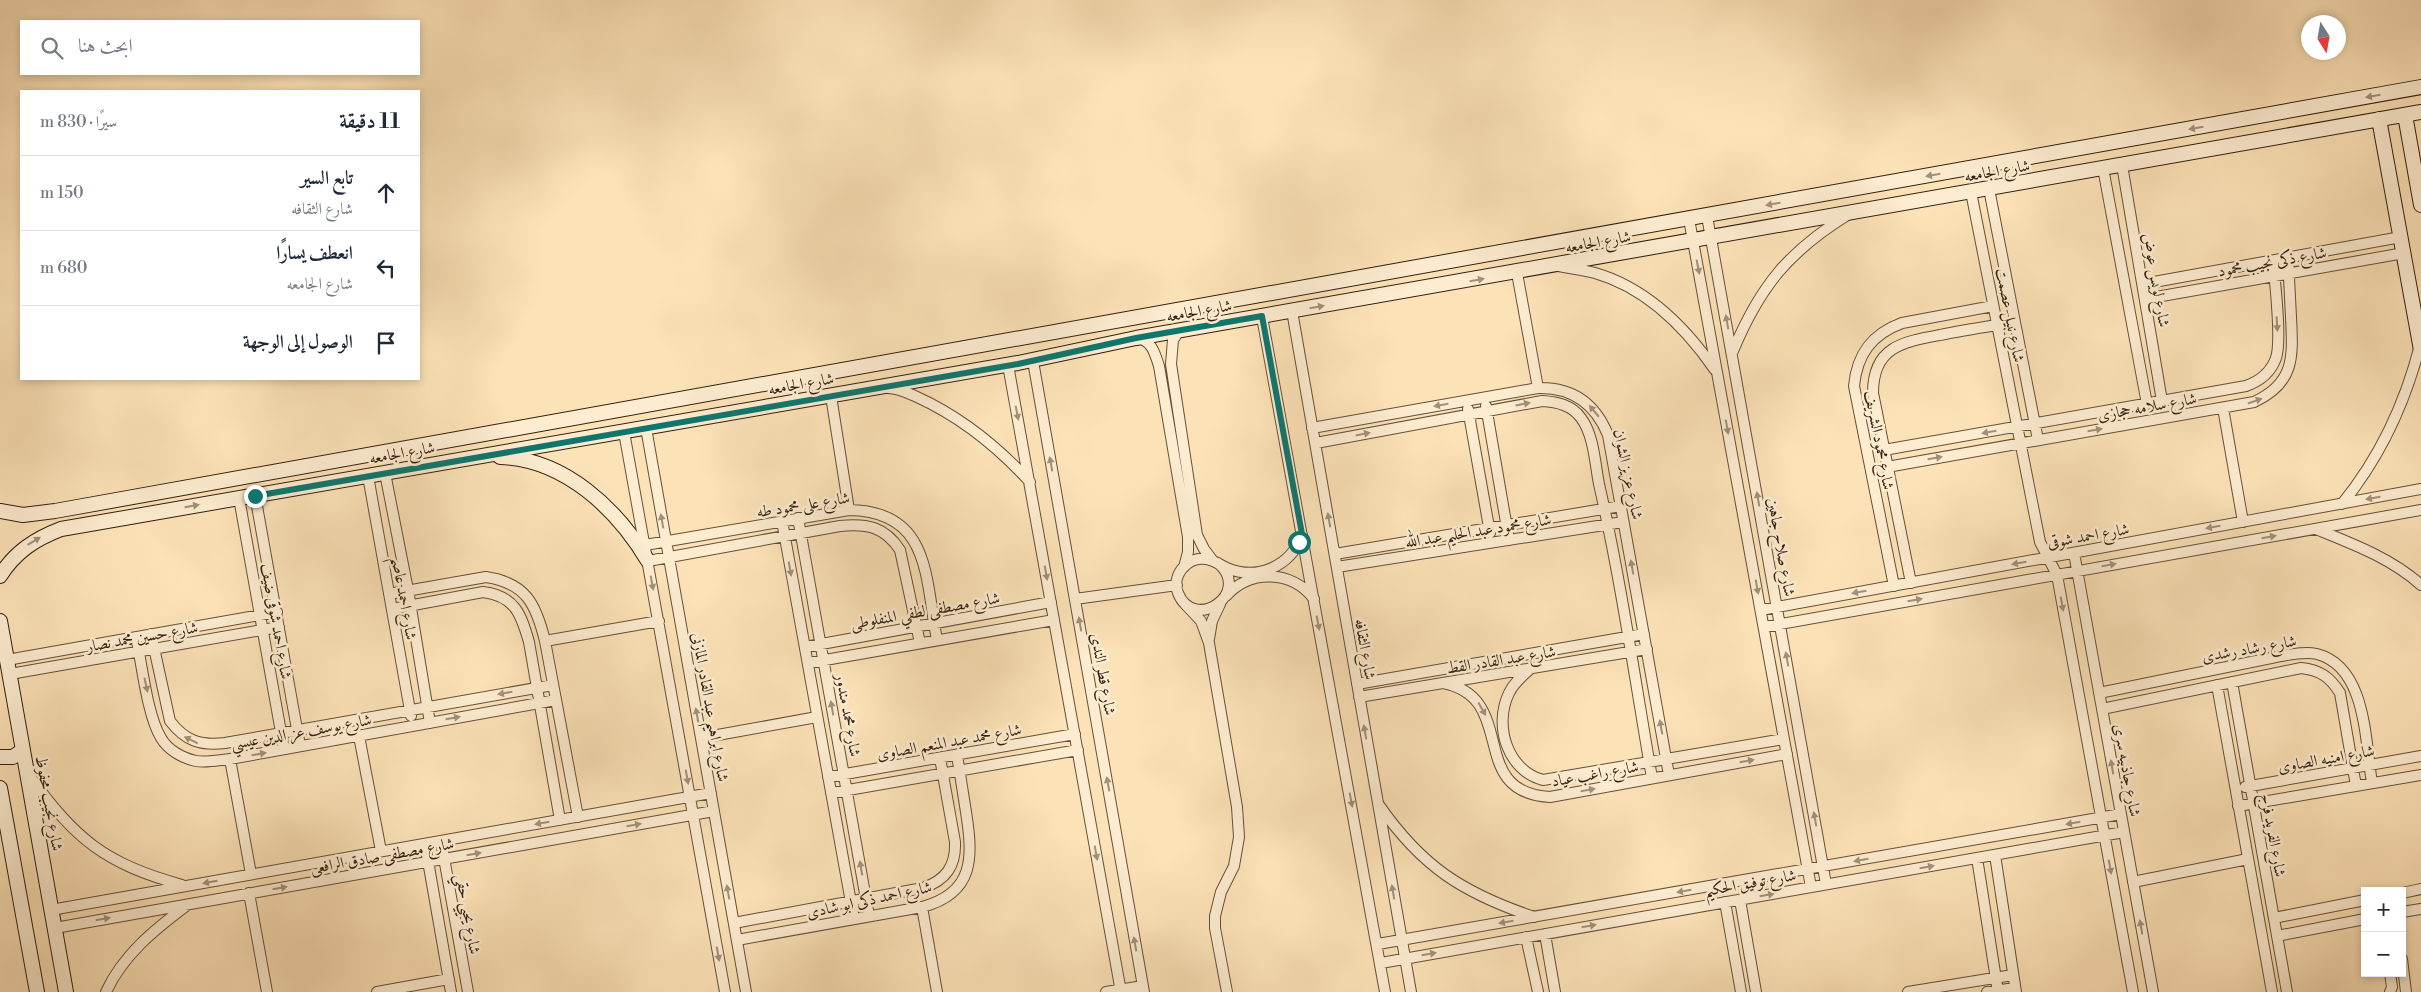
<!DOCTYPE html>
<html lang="ar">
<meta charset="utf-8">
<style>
:root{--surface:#fff;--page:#f2f2f3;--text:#1f2937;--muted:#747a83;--line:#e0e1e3}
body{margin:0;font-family:"Libre Bodoni",Amiri,serif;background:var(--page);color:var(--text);direction:rtl}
.controls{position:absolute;right:15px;bottom:15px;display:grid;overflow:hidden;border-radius:0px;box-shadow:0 2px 8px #0003}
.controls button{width:45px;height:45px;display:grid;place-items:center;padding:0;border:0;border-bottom:1px solid var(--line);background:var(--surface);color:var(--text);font:25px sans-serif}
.compass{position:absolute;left:2301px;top:15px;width:45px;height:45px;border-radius:50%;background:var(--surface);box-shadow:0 2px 8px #0003;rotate:169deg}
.stop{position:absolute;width:15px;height:15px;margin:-11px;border:4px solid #0f766e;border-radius:50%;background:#fff}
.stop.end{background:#0f766e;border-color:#fff;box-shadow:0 1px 5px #0008}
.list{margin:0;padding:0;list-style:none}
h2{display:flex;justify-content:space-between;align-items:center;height:65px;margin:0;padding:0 20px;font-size:21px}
h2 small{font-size:16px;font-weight:400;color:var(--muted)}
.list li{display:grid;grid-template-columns:32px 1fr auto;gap:15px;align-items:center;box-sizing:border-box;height:75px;padding:0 20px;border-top:1px solid var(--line)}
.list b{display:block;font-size:19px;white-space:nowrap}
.list p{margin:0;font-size:16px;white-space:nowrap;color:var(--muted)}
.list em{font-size:16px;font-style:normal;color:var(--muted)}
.icon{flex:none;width:28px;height:28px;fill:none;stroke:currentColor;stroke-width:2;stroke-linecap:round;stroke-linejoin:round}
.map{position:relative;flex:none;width:2421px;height:992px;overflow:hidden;direction:ltr}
.search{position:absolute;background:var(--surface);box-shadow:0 2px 8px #0003;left:20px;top:20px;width:400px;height:55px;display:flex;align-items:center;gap:12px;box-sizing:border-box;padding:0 18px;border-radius:0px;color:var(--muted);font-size:19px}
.panel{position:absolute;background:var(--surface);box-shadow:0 2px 8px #0003;left:20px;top:90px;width:400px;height:290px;border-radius:0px;direction:rtl}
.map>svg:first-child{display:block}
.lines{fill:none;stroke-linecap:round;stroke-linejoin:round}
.street-casing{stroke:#645039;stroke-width:12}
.secondary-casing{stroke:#321f0f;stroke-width:16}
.street{stroke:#fdecd0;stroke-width:10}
.secondary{stroke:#fdecd0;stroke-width:14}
.oneway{fill:#a29079}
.route{stroke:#0f766e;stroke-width:6}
.labels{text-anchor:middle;stroke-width:5;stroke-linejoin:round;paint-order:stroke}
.street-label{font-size:16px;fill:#321f0f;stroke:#fdecd0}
</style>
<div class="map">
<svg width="2421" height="992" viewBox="0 0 2421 992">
<rect width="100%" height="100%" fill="#fce2b7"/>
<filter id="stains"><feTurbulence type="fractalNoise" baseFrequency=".004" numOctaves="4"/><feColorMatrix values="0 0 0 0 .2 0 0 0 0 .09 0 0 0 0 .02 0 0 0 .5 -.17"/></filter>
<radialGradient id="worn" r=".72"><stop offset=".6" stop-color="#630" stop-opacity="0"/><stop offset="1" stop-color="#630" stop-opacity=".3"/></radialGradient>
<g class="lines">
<defs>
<path id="street" d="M2122,165L2162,401
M2103,168L2147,404
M1989,189L2038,440
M1971,192L2040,542L2057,575L2133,992
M1707,216L1826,884
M1689,219L1811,887
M1558,266C1570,268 1583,270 1595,273C1647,288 1686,328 1715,370
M1517,273L1538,388
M2143,284L2401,237
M2145,299L2404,253
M1292,311L1411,992
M1262,317L1385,992
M1179,331L1173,340L1171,364L1197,535L1204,549L1213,561
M1137,338C1152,340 1155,354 1159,366L1188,537V552L1184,567
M1733,351C1760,286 1789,251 1849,214
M1033,361L1144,992
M1008,365L1121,992
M888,388C898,388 908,393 917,397C961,417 997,446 1030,482
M831,396L849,510
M1486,406L1509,540
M2223,408L2243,522
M1468,409L1490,533
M646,428L746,992
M1312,428L1538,388C1572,387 1595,403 1608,435L1669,775
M624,432L725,992
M1316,443L1542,401C1557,402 1572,405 1581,418C1594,435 1595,464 1599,484C1621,581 1635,680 1652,778
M1884,450L2246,386C2260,381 2271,372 2276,358C2282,340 2275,283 2273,261
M1887,467L2254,402C2295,383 2293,357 2291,317C2290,297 2289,278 2288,258
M385,473L408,590L430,723
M368,476L411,716
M255,495L300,746
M239,498L284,749
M2342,504C2381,456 2405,404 2420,345
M798,518L869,916
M782,521L854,919
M2316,529C2353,544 2391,558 2421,585
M645,545L849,510C931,511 925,578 937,640
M2074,553L2153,992
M1335,554L1621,506
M648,561L840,526C867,523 885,527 900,550L920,643
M1218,563C1253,593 1194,633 1178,593C1171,576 1187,556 1206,559C1214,560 1220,565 1227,568C1258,581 1291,566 1302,535
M1337,567L1623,522
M1911,583L1873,393C1873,347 1902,342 1940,335C1959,331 1978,328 1997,325
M1894,586L1854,386C1857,354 1872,334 1902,323L1993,306
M389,594L486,577C526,583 536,604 545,641L578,817
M1226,596C1250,569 1292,570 1314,599
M1075,599L1177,585
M1185,604L1201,621L1209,643L1237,807L1239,837L1234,866L1221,892L1215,916V928L1227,992
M392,609L483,592C515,596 521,614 529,642L560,820
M1761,610L2421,489
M1764,627L2421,510
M151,634L170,721C185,741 201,746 225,743L553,685
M136,637C142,664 147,715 161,738C168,750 182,758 196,761C206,763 219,760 230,759L556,700
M1209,639L1212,621L1220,604
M545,641L659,621
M805,647L1051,602
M7,660L277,612
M808,663L1054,620
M1529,670C1521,677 1513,684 1509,693C1493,726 1508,771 1543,780L1784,739
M10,674L279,627
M2232,682L2287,992
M1443,683C1520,698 1465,792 1550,797L1787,754
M1357,684L1644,634
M2217,685L2272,992
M2099,693L2276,657C2289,655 2304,651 2317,654C2367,667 2365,742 2372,783
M1359,697L1647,649
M2102,709L2301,668C2320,670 2330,677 2340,693L2356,786
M359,736L381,851
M701,738L817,717
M230,759L251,874
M28,774C76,840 104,863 182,885
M828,777L1075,734
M2245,787L2421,756
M831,793L1078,750
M1379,805C1422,867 1463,893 1534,917
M2238,806L2421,775
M441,841L468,992
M425,844L451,992
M1995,855L2016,992
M1977,858L1998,992
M2133,882L2248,859
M249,893L267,992
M2402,893L2421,889
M1740,900L1756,992
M1725,902L1741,992
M922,907L937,992
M51,910L711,793
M2402,912L2421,909
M2274,918L2365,900
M734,923L923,888C946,880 956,866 955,842L940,758
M55,928L714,811
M1545,934L1555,992
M2277,936L2365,919
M1526,937L1538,992
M737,940L922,907C975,893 973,857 966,812C963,793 960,774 957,755
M1378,944L2121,814
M2402,959L2406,992
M1381,963L2124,832
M2390,973L2392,987L2390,992
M106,992C123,955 154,930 186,906
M377,992L449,979
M1106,992L1143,986
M1908,992L2013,975
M1987,992L2015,988"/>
<path id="secondary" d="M2405,115L2421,205
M2379,119L2421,350
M500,457C565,459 617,509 648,561
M0,511L23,515L55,511L2421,87
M0,576C15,552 35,539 61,529L1018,363L1136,338L2421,112
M0,621L66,992
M0,757H13L23,750
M0,788L37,992"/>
</defs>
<use href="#street" class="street-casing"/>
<use href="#secondary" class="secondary-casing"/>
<use href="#street" class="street"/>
<use href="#secondary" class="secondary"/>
</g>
<defs><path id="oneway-solid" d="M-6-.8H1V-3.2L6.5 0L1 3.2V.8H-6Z" transform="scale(1.25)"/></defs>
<g class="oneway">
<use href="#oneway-solid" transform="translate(2373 96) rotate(170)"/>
<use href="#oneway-solid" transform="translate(2196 128) rotate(170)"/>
<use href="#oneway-solid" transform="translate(1933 175) rotate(170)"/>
<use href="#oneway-solid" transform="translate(1773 204) rotate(170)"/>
<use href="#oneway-solid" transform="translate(1698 267) rotate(79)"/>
<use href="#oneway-solid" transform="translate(1477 280) rotate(-10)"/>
<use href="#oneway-solid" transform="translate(1317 307) rotate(-10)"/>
<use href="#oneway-solid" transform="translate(1727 322) rotate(-100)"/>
<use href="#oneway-solid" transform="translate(2277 324) rotate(87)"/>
<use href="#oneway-solid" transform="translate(2255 401) rotate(-19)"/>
<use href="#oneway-solid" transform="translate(1523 404) rotate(-11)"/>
<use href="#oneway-solid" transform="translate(1441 405) rotate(170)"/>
<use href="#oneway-solid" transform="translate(1594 411) rotate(-130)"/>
<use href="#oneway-solid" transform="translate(1017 413) rotate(79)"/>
<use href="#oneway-solid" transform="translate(1727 427) rotate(80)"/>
<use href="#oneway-solid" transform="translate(2095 430) rotate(-10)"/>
<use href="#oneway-solid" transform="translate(1989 432) rotate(170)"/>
<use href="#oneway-solid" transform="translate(1363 434) rotate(-11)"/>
<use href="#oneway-solid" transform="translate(1935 458) rotate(-10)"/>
<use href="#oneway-solid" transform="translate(1051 464) rotate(-100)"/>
<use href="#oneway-solid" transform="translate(2373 498) rotate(170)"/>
<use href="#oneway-solid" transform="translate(1758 499) rotate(-100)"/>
<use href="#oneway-solid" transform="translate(192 506) rotate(-10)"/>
<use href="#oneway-solid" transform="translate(1329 520) rotate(-100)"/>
<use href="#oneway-solid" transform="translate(662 521) rotate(-100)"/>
<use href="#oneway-solid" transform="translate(2213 527) rotate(170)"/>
<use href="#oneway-solid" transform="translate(2269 537) rotate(-10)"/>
<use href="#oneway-solid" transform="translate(34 541) rotate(-31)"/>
<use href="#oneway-solid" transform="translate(2019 563) rotate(170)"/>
<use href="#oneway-solid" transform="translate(2109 565) rotate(-10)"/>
<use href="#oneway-solid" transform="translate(1632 567) rotate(-100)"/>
<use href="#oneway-solid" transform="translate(790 569) rotate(80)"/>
<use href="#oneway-solid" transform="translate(1046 573) rotate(80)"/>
<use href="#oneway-solid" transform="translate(652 583) rotate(80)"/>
<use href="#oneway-solid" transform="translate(1757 587) rotate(80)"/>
<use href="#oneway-solid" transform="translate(1859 592) rotate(170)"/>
<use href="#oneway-solid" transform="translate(1915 600) rotate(-10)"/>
<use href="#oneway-solid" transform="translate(2062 604) rotate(80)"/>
<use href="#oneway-solid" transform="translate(1318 623) rotate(79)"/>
<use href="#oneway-solid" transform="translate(1080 624) rotate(-100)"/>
<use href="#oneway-solid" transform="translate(1787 659) rotate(-100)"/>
<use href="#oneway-solid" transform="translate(146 685) rotate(78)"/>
<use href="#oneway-solid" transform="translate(505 693) rotate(170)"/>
<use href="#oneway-solid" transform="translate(832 708) rotate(-100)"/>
<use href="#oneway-solid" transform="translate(1482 709) rotate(61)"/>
<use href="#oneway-solid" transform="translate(697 715) rotate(-100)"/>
<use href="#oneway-solid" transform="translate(453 718) rotate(-10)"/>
<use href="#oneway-solid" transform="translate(1661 727) rotate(-100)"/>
<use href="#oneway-solid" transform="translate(1365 732) rotate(-100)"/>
<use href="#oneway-solid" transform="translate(191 740) rotate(-154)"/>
<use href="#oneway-solid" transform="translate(259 754) rotate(-10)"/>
<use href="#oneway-solid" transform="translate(1747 761) rotate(-10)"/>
<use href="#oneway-solid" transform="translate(2112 767) rotate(-100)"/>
<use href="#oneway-solid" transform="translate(687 777) rotate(80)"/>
<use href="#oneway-solid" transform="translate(1108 784) rotate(-100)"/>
<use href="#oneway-solid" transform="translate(1588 790) rotate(-10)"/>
<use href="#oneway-solid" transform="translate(1351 800) rotate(79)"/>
<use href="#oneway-solid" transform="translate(1815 819) rotate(-100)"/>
<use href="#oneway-solid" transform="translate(542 823) rotate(170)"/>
<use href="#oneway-solid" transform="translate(2073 823) rotate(170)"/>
<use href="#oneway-solid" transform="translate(634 825) rotate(-10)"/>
<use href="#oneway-solid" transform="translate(1096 853) rotate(80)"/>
<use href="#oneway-solid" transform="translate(474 854) rotate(-10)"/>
<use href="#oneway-solid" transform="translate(1861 860) rotate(170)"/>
<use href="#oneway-solid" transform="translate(1927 867) rotate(-10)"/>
<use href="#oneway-solid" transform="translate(2110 867) rotate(80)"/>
<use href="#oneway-solid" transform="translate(861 868) rotate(-100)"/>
<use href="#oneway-solid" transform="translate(210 882) rotate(170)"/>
<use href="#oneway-solid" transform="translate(280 888) rotate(-10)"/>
<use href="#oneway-solid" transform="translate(1684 891) rotate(170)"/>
<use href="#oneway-solid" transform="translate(728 892) rotate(-100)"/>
<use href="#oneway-solid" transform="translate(1393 892) rotate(-100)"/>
<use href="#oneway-solid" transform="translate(1767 895) rotate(-10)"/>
<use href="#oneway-solid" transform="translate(103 919) rotate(-10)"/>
<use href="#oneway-solid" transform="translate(1506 922) rotate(170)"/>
<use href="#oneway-solid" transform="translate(1589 926) rotate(-10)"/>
<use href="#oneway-solid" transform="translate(2141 927) rotate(-100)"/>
<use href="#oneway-solid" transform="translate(1135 944) rotate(-100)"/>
<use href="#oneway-solid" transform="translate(718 954) rotate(80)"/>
<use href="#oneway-solid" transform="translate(1429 954) rotate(-10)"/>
</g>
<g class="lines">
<path class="route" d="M255,496L1018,364L1136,338L1262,316L1302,534L1299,542"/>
</g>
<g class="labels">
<g class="street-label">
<text transform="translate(1997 170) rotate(-10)" y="6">شارع الجامعه</text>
<text transform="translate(1598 241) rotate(-10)" y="6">شارع الجامعه</text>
<text transform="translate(2272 261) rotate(-10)" y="6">شارع ذكى نجيب محمود</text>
<text transform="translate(2157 280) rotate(80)" y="6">شارع لويس عوض</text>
<text transform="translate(1199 310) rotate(-10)" y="6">شارع الجامعه</text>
<text transform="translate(2011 315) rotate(79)" y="6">شارع نبيل عصمت</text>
<text transform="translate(801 383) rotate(-10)" y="6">شارع الجامعه</text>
<text transform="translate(2147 406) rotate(-10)" y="6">شارع سلامه حجازى</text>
<text transform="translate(1880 440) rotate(79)" y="6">شارع محمود الشريف</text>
<text transform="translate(402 452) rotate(-10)" y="6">شارع الجامعه</text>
<text transform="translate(1629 474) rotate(78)" y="6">شارع عزيز الشوان</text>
<text transform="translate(803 504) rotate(-9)" y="6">شارع على محمود طه</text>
<text transform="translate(1478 530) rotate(-9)" y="6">شارع محمود عبد الحليم عبد الله</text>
<text transform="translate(2088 535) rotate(-10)" y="6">شارع احمد شوقى</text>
<text transform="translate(1782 547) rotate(80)" y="6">شارع صلاح جاهين</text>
<text transform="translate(405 598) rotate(80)" y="6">شارع احمد عاصم</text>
<text transform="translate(925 610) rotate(-10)" y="6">شارع مصطفى لطفي المنفلوطى</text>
<text transform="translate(277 621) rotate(80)" y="6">شارع احمد شوقى ضيف</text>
<text transform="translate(142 636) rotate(-10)" y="6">شارع حسين محمد نصار</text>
<text transform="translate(2249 648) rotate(-10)" y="6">شارع رشاد رشدى</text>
<text transform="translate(1366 649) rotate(80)" y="6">شارع الثقافه</text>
<text transform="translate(1501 659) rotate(-9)" y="6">شارع عبد القادر القط</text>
<text transform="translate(1104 674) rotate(80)" y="6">شارع قطر الندى</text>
<text transform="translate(711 707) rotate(80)" y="6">شارع ابراهيم عبد القادر المازنى</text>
<text transform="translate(849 715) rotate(80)" y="6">شارع محمد مندور</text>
<text transform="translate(301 731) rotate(-10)" y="6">شارع يوسف عز الدين عيسي</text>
<text transform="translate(949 741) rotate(-10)" y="6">شارع محمد عبد المنعم الصاوى</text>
<text transform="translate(2326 758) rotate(-10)" y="6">شارع امنيه الصاوى</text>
<text transform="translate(2128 770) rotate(80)" y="6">شارع جاذبيه سرى</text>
<text transform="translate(1595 773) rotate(-10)" y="6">شارع راغب عياد</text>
<text transform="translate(50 803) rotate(80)" y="6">شارع نجيب محفوظ</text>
<text transform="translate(2274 835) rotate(80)" y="6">شارع الفريد فرج</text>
<text transform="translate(382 855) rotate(-10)" y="6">شارع مصطفى صادق الرافعى</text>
<text transform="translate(1750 882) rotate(-10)" y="6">شارع توفيق الحكيم</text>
<text transform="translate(869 899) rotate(-12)" y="6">شارع احمد ذكى ابو شادى</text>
<text transform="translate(469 914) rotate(80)" y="6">شارع يحيي حقي</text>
</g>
</g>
<rect width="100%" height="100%" filter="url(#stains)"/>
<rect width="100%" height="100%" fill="url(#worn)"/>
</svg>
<div class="controls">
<button>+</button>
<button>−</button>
</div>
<svg class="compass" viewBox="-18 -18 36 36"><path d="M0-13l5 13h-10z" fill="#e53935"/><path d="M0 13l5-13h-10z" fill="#747a83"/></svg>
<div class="stop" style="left:1299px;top:542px"></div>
<div class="stop end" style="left:255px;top:496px"></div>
<div class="search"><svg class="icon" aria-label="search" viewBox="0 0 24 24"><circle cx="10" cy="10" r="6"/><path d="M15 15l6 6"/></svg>ابحث هنا</div>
<section class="panel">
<h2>11 دقيقة<small>سيرًا · 830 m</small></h2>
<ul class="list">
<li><svg class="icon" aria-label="ahead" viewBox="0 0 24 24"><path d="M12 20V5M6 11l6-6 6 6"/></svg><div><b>تابع السير</b><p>شارع الثقافه</p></div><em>150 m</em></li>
<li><svg class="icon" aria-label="left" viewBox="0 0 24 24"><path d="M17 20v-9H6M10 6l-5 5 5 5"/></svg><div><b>انعطف يسارًا</b><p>شارع الجامعه</p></div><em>680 m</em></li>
<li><svg class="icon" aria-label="arrive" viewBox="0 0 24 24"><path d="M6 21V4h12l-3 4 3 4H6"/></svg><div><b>الوصول إلى الوجهة</b></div></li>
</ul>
</section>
</div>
